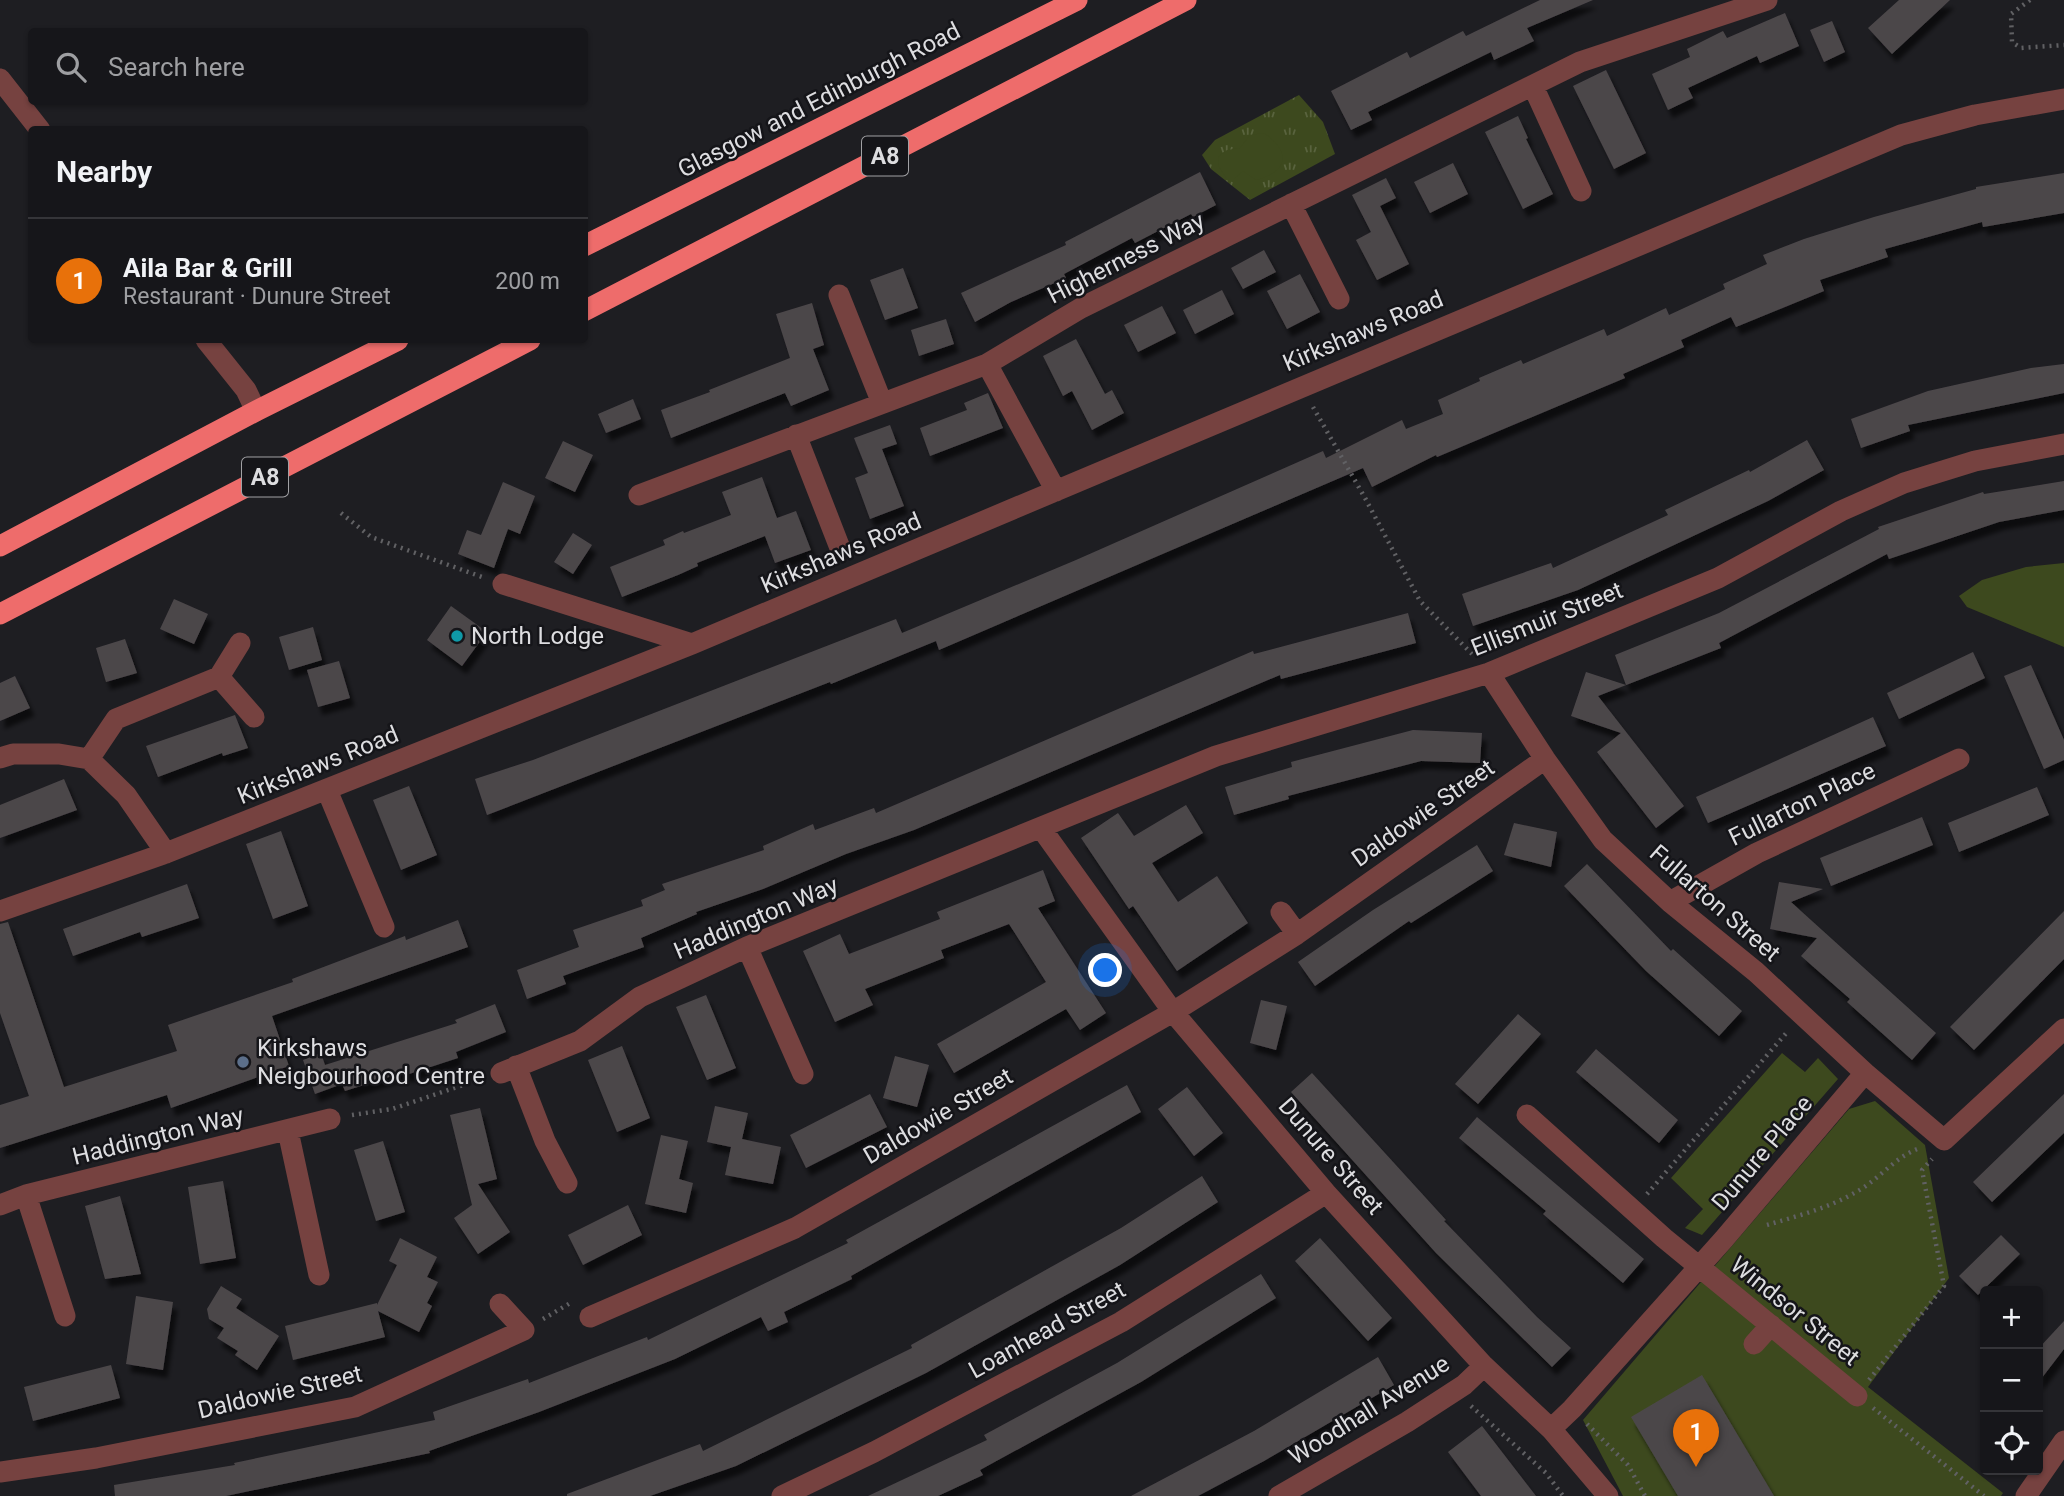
<!DOCTYPE html>
<meta charset="utf-8">
<style>
:root{--surface:#16161a;--page:#1f1f23;--text:#f1f3f6;--muted:#9e9fa2;--line:#353539;--accent:#b45309}
body{margin:0;font-family:Roboto,sans-serif;background:var(--page);color:var(--text)}
.controls{position:absolute;right:21px;bottom:21px;display:grid;overflow:hidden;border-radius:7px;box-shadow:0 2px 5px #0004}
.controls button{width:63px;height:63px;display:grid;place-items:center;padding:0;border:0;border-bottom:2px solid var(--line);background:var(--surface);color:var(--text);font:35px sans-serif}
.you{position:absolute;left:1106px;top:971px;width:24px;height:24px;margin:-18px;border:5px solid #fff;border-radius:50%;background:#1a73e8;box-shadow:0 0 0 10px #1a73e833}
.badge{display:grid;place-items:center;width:46px;height:46px;border-radius:50%;background:var(--accent);color:#fff;font-size:23px;font-weight:700}
.pin{position:absolute;translate:-50% -58px;filter:drop-shadow(0 2px 4px #0008)}
.pin::after{content:'';position:absolute;top:37px;width:24px;height:21px;background:inherit;clip-path:polygon(0 0,100% 0,50% 100%)}
.list{margin:0;padding:0;list-style:none}
h2{display:flex;justify-content:space-between;align-items:center;height:91px;margin:0;padding:0 28px;font-size:30px}
h2 small{font-size:23px;font-weight:400;color:var(--muted)}
.list li{display:grid;grid-template-columns:46px 1fr auto;gap:21px;align-items:center;box-sizing:border-box;height:126px;padding:0 28px;border-top:2px solid var(--line)}
.list b{display:block;font-size:26px;white-space:nowrap}
.list p{margin:0;font-size:23px;white-space:nowrap;color:var(--muted)}
.list em{font-size:23px;font-style:normal;color:var(--muted)}
.icon{flex:none;width:38px;height:38px;fill:none;stroke:currentColor;stroke-width:2;stroke-linecap:round;stroke-linejoin:round}
.map{position:relative;flex:none;width:2064px;height:1496px;overflow:hidden}
.search{position:absolute;background:var(--surface);box-shadow:0 2px 5px #0004;left:28px;top:28px;width:560px;height:77px;display:flex;align-items:center;gap:18px;box-sizing:border-box;padding:0 24px;border-radius:7px;color:var(--muted);font-size:26px}
.panel{position:absolute;background:var(--surface);box-shadow:0 2px 5px #0004;left:28px;top:126px;width:560px;height:217px;border-radius:7px}
.map>svg:first-child{display:block}
.grass{fill:url(#grass-tufts)}
.park{fill:#3d491e}
.building{fill:#4c474a;filter:url(#shadow)}
.lines{fill:none;stroke-linecap:round;stroke-linejoin:round}
.path{stroke:#616164;stroke-width:4.5;stroke-dasharray:2 5;stroke-linecap:butt}
.minor{stroke:#764240;stroke-width:21}
.highway{stroke:#ee6c6b;stroke-width:21}
.culture-dot{fill:#0f9aa8;stroke:#151519;stroke-width:2.5}
.service-dot{fill:#5c6f8a;stroke:#151519;stroke-width:2.5}
.labels{text-anchor:middle;stroke-width:5;stroke-linejoin:round;paint-order:stroke}
.shield{fill:#151519;stroke:#a1a1a4;stroke-width:2}
.shield-label{font-size:23px;font-weight:bold;fill:#dddde0}
.street-label{font-size:24px;fill:#dddde0;stroke:#151519}
.poi-label{font-size:24px;fill:#dddde0;stroke:#151519;text-anchor:start}
</style>
<div class="map">
<svg width="2064" height="1496" viewBox="0 0 2064 1496">
<defs>
<pattern id="grass-tufts" width="24" height="20" patternUnits="userSpaceOnUse" patternTransform="scale(1.75)"><rect width="24" height="20" fill="#3d491e"/><path d="M3 7l-1-3M5 7V3M7 7l1-3M15 17l-1-3M17 17v-4M19 17l1-3" fill="none" stroke="#59633e"/></pattern>
<filter id="shadow"><feDropShadow dx="4.5" dy="8" stdDeviation="2" flood-color="#0009"/></filter>
</defs>
<rect width="100%" height="100%" fill="#1e1e22"/>
<path class="grass" d="M1299,95L1323,122L1335,154L1250,200L1211,169L1202,155L1215,140Z"/>
<path class="park" d="M1264,133C1292,152 1288,172 1256,180L1243,171L1234,179H1227L1219,167L1218,157L1227,150L1240,148L1250,135Z
M2064,563V647L1967,607L1959,596L1982,580L2026,567Z
M1782,1053L1805,1072L1818,1058L1838,1079L1702,1235L1685,1228L1703,1209L1671,1178Z
M1875,1101L1925,1145L1949,1278L1868,1387L2003,1493L2001,1496H1623L1583,1420L1849,1109Z"/>
<path class="building" d="M1540,0H1593L1527,28L1534,41L1494,60L1491,52L1368,112L1372,120L1351,130L1331,91L1407,52L1410,58L1463,31L1466,36Z
M1899,0H1950L1892,54L1868,28Z
M1785,13L1799,46L1760,63L1757,56L1688,88L1693,98L1668,110L1652,74L1690,57L1687,49L1723,31L1727,38Z
M1832,21L1845,52L1824,62L1810,30Z
M1606,70L1646,153L1614,169L1573,86Z
M1518,116L1528,138L1526,139L1553,194L1523,209L1485,132Z
M1453,163L1468,194L1430,213L1414,182Z
M1200,172L1216,205L1193,217L1191,214L1135,243L1132,238L1064,274L1066,278L1011,302L975,322L961,293L1066,245L1065,242Z
M2064,173V213L1983,227L1982,222L1885,249L1888,257L1820,280L1824,291L1736,327L1731,317L1681,340L1684,347L1623,374L1625,378L1437,457L1436,455L1372,487L1363,468L939,650L936,641L831,684L830,682L487,815L475,779L533,760L896,619L902,633L1076,560L1323,451L1326,458L1402,420L1406,429L1443,414L1438,400L1480,381L1479,378L1521,360L1523,364L1604,329L1607,336L1666,308L1669,315L1725,289L1723,284L1767,264L1763,255L1804,239L1874,217L1976,189V187Z
M1386,178L1396,198L1380,206L1409,264L1377,280L1356,240L1371,232L1352,195Z
M1264,250L1276,272L1243,289L1231,268Z
M903,268L918,308L885,320L870,280Z
M1300,274L1320,312L1287,329L1267,291Z
M1222,290L1234,314L1195,334L1183,310Z
M812,303L824,345L813,349L829,390L791,406L785,393L671,438L661,410L710,392L709,390L790,358L776,314Z
M1162,306L1176,333L1138,352L1124,325Z
M946,319L954,344L919,356L911,330Z
M1076,339L1105,394L1112,390L1124,413L1092,430L1072,391L1063,396L1043,356Z
M2064,364V393L1908,425L1910,431L1861,448L1851,419L1928,391L2031,368Z
M988,393L1003,428L930,456L920,428L967,410L964,403Z
M633,399L641,419L606,433L598,414Z
M890,425L897,444L882,449L904,506L870,519L855,478L868,473L854,438Z
M1807,440L1824,470L1768,501L1578,590L1473,626L1462,594L1551,563L1553,568L1668,515L1665,510L1749,470L1750,472Z
M563,441L593,455L575,492L545,478Z
M762,477L777,518L796,511L811,550L775,563L765,536L697,563L698,566L678,575L622,597L610,567L665,545L663,540L683,531L684,533L731,515L722,492Z
M2064,481V510L1999,522L1889,559L1887,554L1719,643L1721,648L1598,696L1684,806L1656,828L1597,752L1621,733L1571,716L1586,672L1626,685L1615,655L1719,613L1879,529L1878,527L1983,492L1984,494Z
M503,482L535,496L520,534L508,529L494,568L458,554L467,530L481,535Z
M573,533L592,545L573,574L554,562Z
M174,599L208,614L194,644L160,629Z
M451,606L487,632L462,666L427,640Z
M1408,613L1416,643L1281,679L1280,675L914,830L846,854L763,889L696,912L697,914L641,938L644,947L563,976L566,984L527,999L517,970L579,947L573,930L643,906L641,900L665,890L662,884L764,850L763,846L813,824L815,830L874,808L876,813L1253,651L1254,654Z
M313,627L322,660L289,670L279,637Z
M125,639L137,673L106,682L96,648Z
M1973,652L1985,678L1899,719L1887,693Z
M339,661L350,698L318,707L307,670Z
M2031,665L2064,740V760L2044,769L2004,676Z
M15,676L30,708L0,721V683Z
M235,715L248,748L223,756L222,753L158,777L146,746Z
M1873,717L1886,746L1708,823L1696,797Z
M1413,730L1482,733L1480,763L1421,761L1288,796L1289,799L1234,815L1225,787L1292,767L1291,762Z
M64,779L77,810L0,838V805Z
M409,786L437,855L401,870L373,800Z
M2037,787L2049,815L1959,852L1948,823Z
M1186,805L1203,833L1152,863L1178,902L1217,876L1248,923L1177,971L1133,906L1129,909L1081,838L1118,813L1134,836Z
M1922,817L1933,845L1831,886L1820,858Z
M1514,823L1557,832L1551,867L1504,855Z
M281,831L308,906L273,919L246,844Z
M1477,845L1493,871L1411,923L1409,921L1315,986L1298,962L1373,910Z
M1587,864L1671,951L1673,949L1742,1011L1719,1036L1646,971L1564,886Z
M1043,870L1055,901L1038,908L1106,1013L1080,1030L1066,1009L954,1073L937,1044L1046,982L1009,924L941,950L944,958L865,989L873,1005L835,1022L803,951L840,934L849,954L940,919L937,912Z
M1779,882L1823,889L1791,902L1936,1033L1912,1060L1847,1002L1850,999L1801,956L1817,938L1770,929Z
M187,884L199,918L142,937L140,932L73,956L63,929Z
M2064,911V959L1974,1050L1950,1027Z
M458,920L468,947L272,1016L289,1066L171,1108L167,1095L0,1148V1105L29,1096L0,1013V924L8,922L64,1087L177,1051L168,1025L293,982L292,979L405,936L406,940Z
M706,995L736,1068L707,1080L676,1007Z
M1261,1000L1287,1006L1276,1050L1250,1043Z
M495,1004L506,1032L456,1052L458,1058L406,1075L405,1072L345,1091L342,1084L315,1094L303,1060L321,1053L325,1065L457,1023L455,1020Z
M1518,1014L1541,1034L1478,1104L1455,1084Z
M622,1046L650,1118L617,1132L588,1060Z
M1596,1049L1678,1120L1659,1143L1576,1072Z
M895,1056L929,1065L917,1107L883,1098Z
M1312,1073L1446,1220L1444,1221L1537,1317L1571,1348L1552,1367L1436,1253L1291,1092Z
M1127,1085L1141,1112L851,1276L852,1279L784,1312L788,1322L768,1331L761,1317L675,1359L539,1412L429,1451L430,1453L226,1496H115L114,1485L235,1465L234,1463L435,1420L433,1412L528,1379L529,1383L647,1337L648,1340L848,1243L846,1240Z
M1187,1087L1223,1133L1194,1156L1158,1109Z
M870,1094L887,1127L806,1168L790,1135Z
M2064,1094V1133L1992,1202L1973,1182Z
M715,1106L748,1113L742,1139L781,1147L773,1184L725,1175L731,1147L707,1142Z
M480,1108L497,1179L478,1184L510,1232L478,1254L454,1218L472,1205L450,1115Z
M1477,1117L1644,1259L1623,1283L1543,1214L1546,1211L1459,1138Z
M661,1135L688,1141L679,1179L693,1183L686,1213L645,1204Z
M383,1141L405,1212L376,1221L354,1150Z
M1202,1176L1218,1202L1120,1265L926,1373L736,1466L650,1496H567V1494L700,1444L703,1451L912,1348L911,1345L1121,1228Z
M223,1181L236,1258L200,1264L188,1187Z
M120,1196L141,1274L105,1279L85,1206Z
M628,1205L642,1235L583,1265L568,1235Z
M2001,1235L2020,1254L1978,1295L1959,1276Z
M400,1238L437,1257L427,1277L438,1282L427,1303L432,1306L419,1332L378,1311L385,1337L293,1360L285,1326L377,1303V1305L397,1265L389,1261Z
M1320,1238L1392,1318L1368,1341L1295,1261Z
M1261,1274L1276,1298L1141,1382L980,1470L983,1475L938,1496H868L987,1440L984,1435L1117,1363Z
M221,1286L242,1299L236,1308L279,1336L257,1370L235,1355L238,1351L217,1338L224,1328L209,1319L207,1309Z
M136,1296L173,1302L163,1370L126,1364Z
M2064,1321V1349L2038,1383V1349Z
M1378,1357L1394,1385L1264,1461L1198,1496H1131L1254,1431Z
M111,1365L120,1398L33,1421L24,1387Z
M1702,1375L1774,1496H1678L1631,1417Z
M1482,1426L1536,1496H1481L1448,1452Z"/>
<g class="lines">
<path class="path" d="M2030,0L2011,14L2012,42L2021,48L2064,45
M1313,407L1365,498L1420,601L1472,654
M341,513L371,537L482,577
M352,1115L392,1109L481,1079
M1647,1194L1788,1031
M1767,1225C1797,1216 1829,1208 1856,1192C1879,1180 1894,1157 1920,1148
M543,1319L572,1302
M1869,1380L1944,1286L1922,1170L1932,1159
M1471,1406L1546,1473L1563,1496
M1873,1408L1984,1496
M1587,1424L1628,1465L1645,1496"/>
<path class="minor" d="M0,79L40,130
M1533,86L1581,191
M1291,204L1339,299
M839,295L882,403
M206,340L246,390L256,411
M987,364L1081,308L1580,62L1767,0
M796,435L840,548
M639,495L987,364L1056,491
M503,584L692,644
M1489,673L1545,759L1603,840L1670,902L1756,972L1865,1073L1944,1140L2064,1029
M219,677L240,643
M0,758L13,754H59L89,759L126,795L166,853
M89,759L116,719L219,677L254,717
M327,790L384,927
M1041,828L1173,1012L1326,1193L1484,1366L1551,1429L1608,1496
M1670,902L1757,853L1959,759
M0,911L166,853L692,644L1901,135L1975,115L2064,99
M1281,912L1297,934
M747,947L803,1074
M516,1066L545,1141L567,1183
M501,1073L580,1041L640,997L747,947L1216,756L1489,673L1718,578L1841,511L1904,483L1975,461L2064,444
M1527,1115L1664,1238L1857,1396
M288,1131L319,1275
M26,1195L65,1316
M0,1205L26,1195L330,1119
M590,1317L795,1228L1173,1012L1297,934L1545,759
M1754,1344L1771,1325
M1551,1429L1572,1409L1724,1239L1865,1073
M0,1472L96,1458L355,1407L524,1330L500,1304
M782,1496L874,1452L1121,1322L1326,1193
M1279,1496L1407,1422L1464,1385L1484,1366
M2026,1496L2064,1441"/>
<path class="highway" d="M584,246L1077,0
M584,311L1186,0
M0,546L256,411L398,340
M0,614L530,340"/>
</g>
<circle class="culture-dot" cx="457" cy="636" r="7"/>
<circle class="service-dot" cx="243" cy="1062" r="7"/>
<g class="labels">
<g class="shield">
<rect x="862" y="136.5" width="46" height="39" rx="5"/>
<rect x="242" y="457.5" width="46" height="39" rx="5"/>
</g>
<g class="shield-label">
<text x="885" y="164">A8</text>
<text x="265" y="485">A8</text>
</g>
<g class="street-label">
<text transform="translate(819 100) rotate(-27)" y="8">Glasgow and Edinburgh Road</text>
<text transform="translate(1126 258) rotate(-27)" y="8">Higherness Way</text>
<text transform="translate(1363 331) rotate(-23)" y="8">Kirkshaws Road</text>
<text transform="translate(841 553) rotate(-23)" y="8">Kirkshaws Road</text>
<text transform="translate(1547 619) rotate(-22)" y="8">Ellismuir Street</text>
<text transform="translate(318 765) rotate(-22)" y="8">Kirkshaws Road</text>
<text transform="translate(1802 804) rotate(-26)" y="8">Fullarton Place</text>
<text transform="translate(1423 813) rotate(-35)" y="8">Daldowie Street</text>
<text transform="translate(1715 903) rotate(41)" y="8">Fullarton Street</text>
<text transform="translate(756 918) rotate(-23)" y="8">Haddington Way</text>
<text transform="translate(938 1116) rotate(-30)" y="8">Daldowie Street</text>
<text transform="translate(158 1136) rotate(-14)" y="8">Haddington Way</text>
<text transform="translate(1762 1153) rotate(-50)" y="8">Dunure Place</text>
<text transform="translate(1331 1156) rotate(49)" y="8">Dunure Street</text>
<text transform="translate(1795 1311) rotate(39)" y="8">Windsor Street</text>
<text transform="translate(1047 1330) rotate(-29)" y="8">Loanhead Street</text>
<text transform="translate(280 1392) rotate(-13)" y="8">Daldowie Street</text>
<text transform="translate(1369 1410) rotate(-32)" y="8">Woodhall Avenue</text>
</g>
<g class="poi-label">
<text x="471" y="644">North Lodge</text>
<text x="257" y="1056">Kirkshaws<tspan x="257" dy="28">Neigbourhood Centre</tspan></text>
</g>
</g>
</svg>
<div class="controls">
<button>+</button>
<button>−</button>
<button><svg class="icon" aria-label="locate" viewBox="0 0 24 24"><circle cx="12" cy="12" r="6"/><path d="M12 2v4M12 18v4M2 12h4M18 12h4"/></svg></button>
</div>
<div class="you"></div>
<div class="pin badge" style="left:1696px;top:1467px;background:#e8710a">1</div>
<div class="search"><svg class="icon" aria-label="search" viewBox="0 0 24 24"><circle cx="10" cy="10" r="6"/><path d="M15 15l6 6"/></svg>Search here</div>
<section class="panel">
<h2>Nearby<small></small></h2>
<ul class="list">
<li><span class="badge" style="background:#e8710a">1</span><div><b>Aila Bar &amp; Grill</b><p>Restaurant · Dunure Street</p></div><em>200 m</em></li>
</ul>
</section>
</div>
